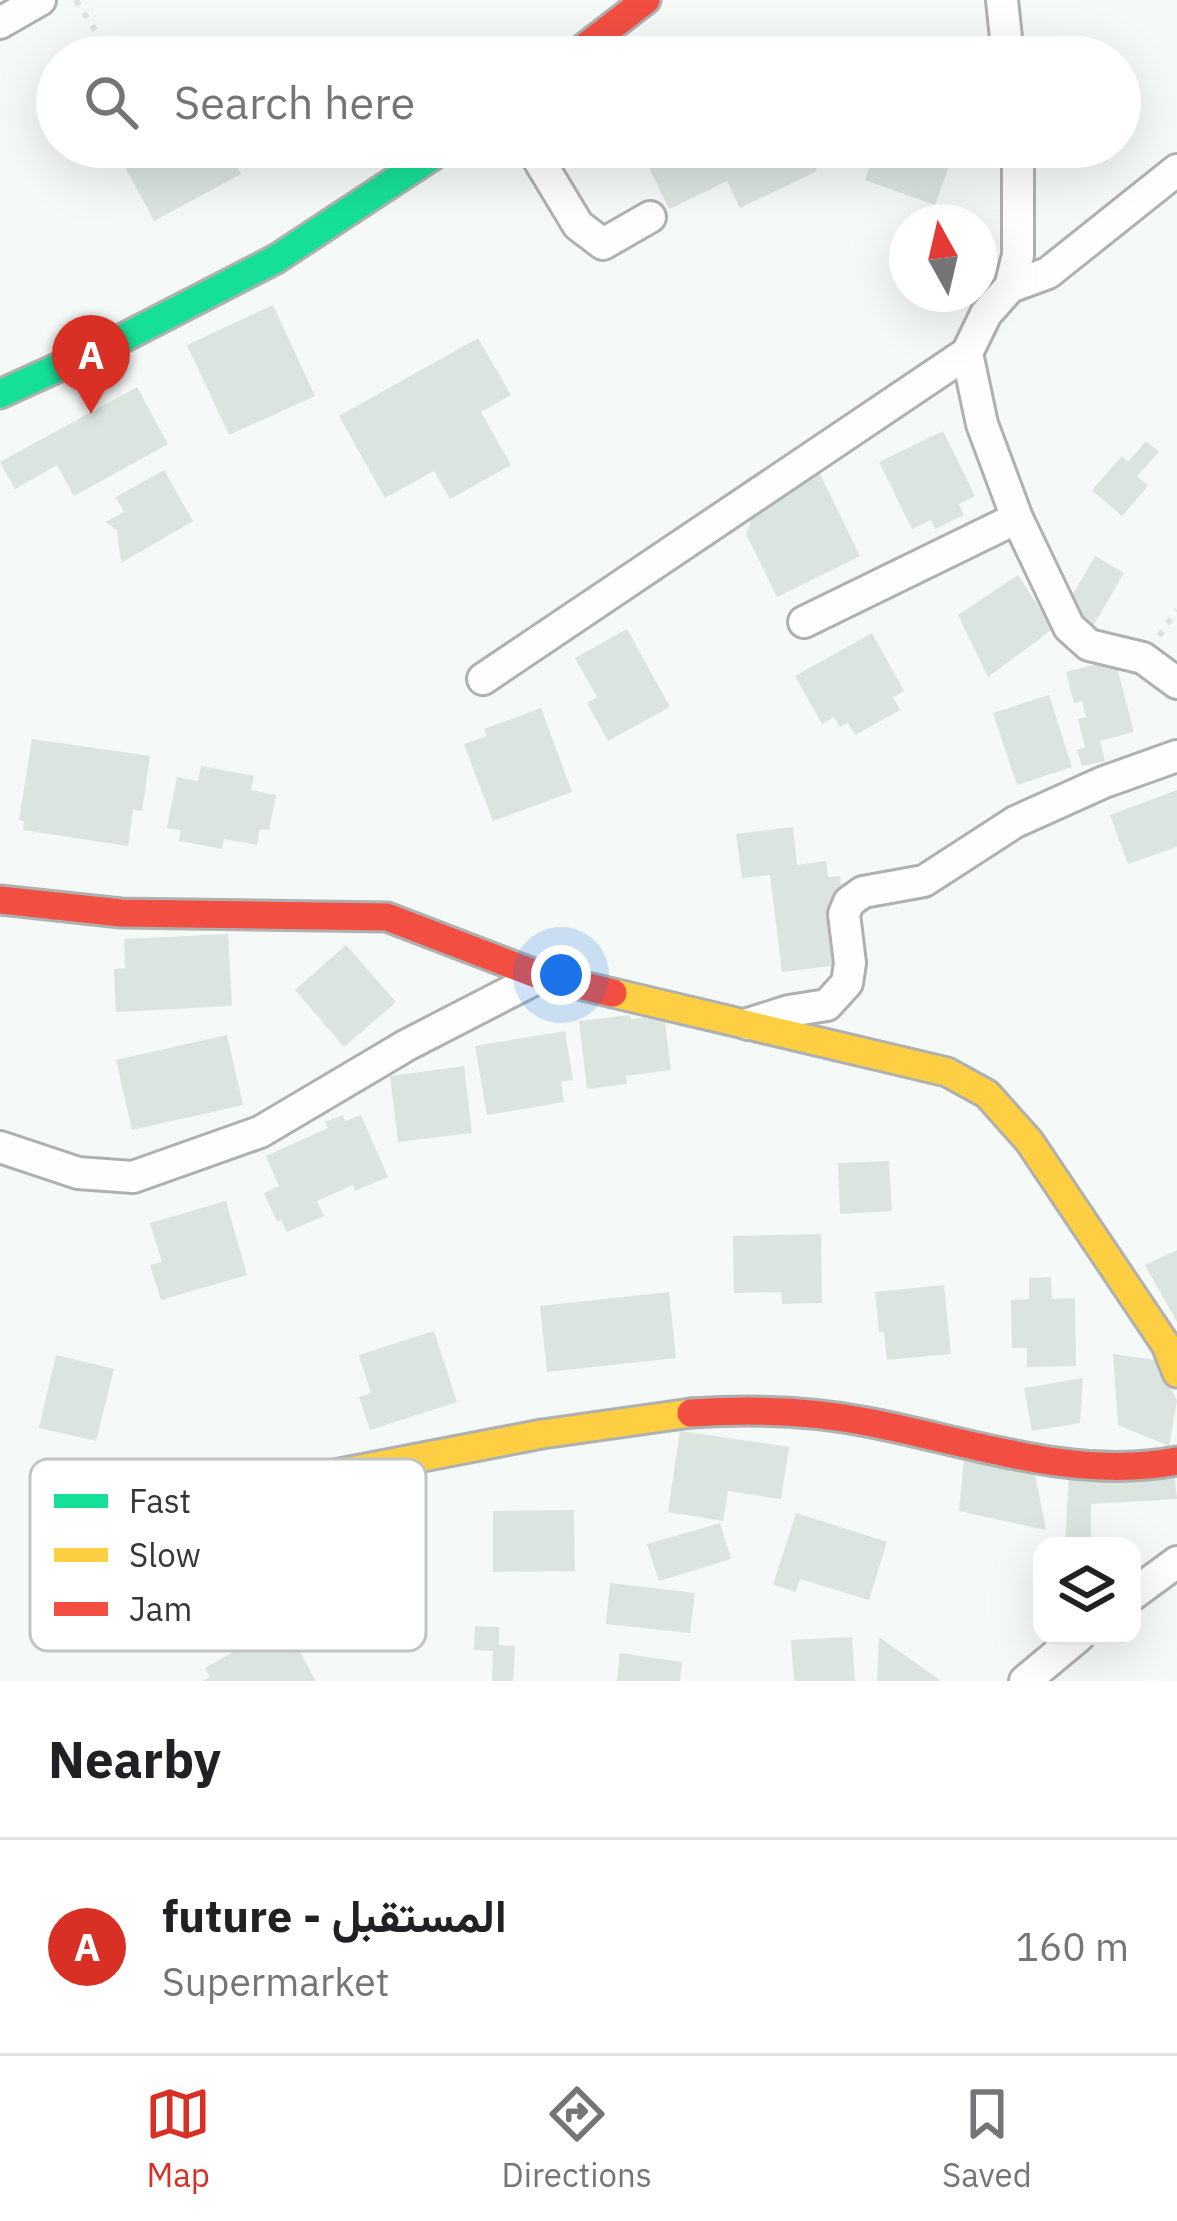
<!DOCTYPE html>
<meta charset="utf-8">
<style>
:root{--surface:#fff;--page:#f2f2f2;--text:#202124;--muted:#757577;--line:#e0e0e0;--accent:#d93025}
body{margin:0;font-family:"IBM Plex Sans",Vazirmatn,sans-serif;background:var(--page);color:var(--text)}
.controls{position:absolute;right:36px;bottom:36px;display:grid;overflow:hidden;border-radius:24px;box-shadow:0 12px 48px #0002}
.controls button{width:108px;height:108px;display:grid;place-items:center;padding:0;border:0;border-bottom:3px solid var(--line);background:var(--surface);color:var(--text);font:60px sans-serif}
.compass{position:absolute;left:889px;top:204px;width:108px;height:108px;border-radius:50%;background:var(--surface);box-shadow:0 12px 48px #0002;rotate:352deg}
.you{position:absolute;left:561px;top:975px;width:42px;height:42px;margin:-30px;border:9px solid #fff;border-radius:50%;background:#1a73e8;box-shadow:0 0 0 18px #1a73e833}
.badge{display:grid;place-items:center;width:78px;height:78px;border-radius:50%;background:var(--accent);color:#fff;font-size:39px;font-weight:700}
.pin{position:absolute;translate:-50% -99px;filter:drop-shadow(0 3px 6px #0008)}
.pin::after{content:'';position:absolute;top:63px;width:42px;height:36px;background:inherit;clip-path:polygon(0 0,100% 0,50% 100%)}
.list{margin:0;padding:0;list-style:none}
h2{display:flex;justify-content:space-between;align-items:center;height:156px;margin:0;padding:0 48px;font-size:51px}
h2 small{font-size:39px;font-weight:400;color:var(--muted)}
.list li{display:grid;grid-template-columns:78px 1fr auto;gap:36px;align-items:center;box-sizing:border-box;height:216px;padding:0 48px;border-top:3px solid var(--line)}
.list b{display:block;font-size:45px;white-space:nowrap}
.list p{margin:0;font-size:39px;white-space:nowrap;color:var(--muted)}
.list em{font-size:39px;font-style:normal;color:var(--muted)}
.icon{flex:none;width:66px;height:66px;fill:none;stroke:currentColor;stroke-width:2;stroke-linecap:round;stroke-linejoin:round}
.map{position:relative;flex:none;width:1177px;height:1681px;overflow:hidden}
.search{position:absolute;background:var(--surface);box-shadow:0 12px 48px #0002;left:36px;right:36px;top:36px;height:132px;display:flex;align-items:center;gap:30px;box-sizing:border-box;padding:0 42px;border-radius:66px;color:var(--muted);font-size:45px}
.sheet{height:372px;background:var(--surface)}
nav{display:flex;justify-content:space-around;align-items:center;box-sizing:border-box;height:168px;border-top:3px solid var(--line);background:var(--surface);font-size:33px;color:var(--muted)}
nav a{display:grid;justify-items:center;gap:6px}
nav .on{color:var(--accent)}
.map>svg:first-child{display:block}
.building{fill:#dbe4df}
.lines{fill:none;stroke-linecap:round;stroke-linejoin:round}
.street-casing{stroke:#aeb1af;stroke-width:36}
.fast-casing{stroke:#aeb1af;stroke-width:33}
.slow-casing{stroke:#aeb1af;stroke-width:33}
.jam-casing{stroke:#aeb1af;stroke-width:33}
.path{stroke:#e1e3e3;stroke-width:6;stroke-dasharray:6 9;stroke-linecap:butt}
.street{stroke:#fefefe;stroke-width:30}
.fast{stroke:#16e098;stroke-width:27}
.slow{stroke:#ffcf43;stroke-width:27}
.jam{stroke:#f24e42;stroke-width:27}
.key{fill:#fff;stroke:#c2c3c3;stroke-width:3}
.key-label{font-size:33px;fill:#343736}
</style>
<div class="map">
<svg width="1177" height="1681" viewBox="0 0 1177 1681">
<rect width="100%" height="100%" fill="#f5f9f7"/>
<path class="building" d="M154,147H227L241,174L154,221L123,163Z
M643,147H806L817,171L740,208L727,181L669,209L640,149Z
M877,147H956L935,205L865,180Z
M273,305L315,396L229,435L187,345Z
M478,338L511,395L481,412L511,465L450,499L434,471L385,498L339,416Z
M137,387L168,444L74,496L57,465L15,489L0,462Z
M943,431L975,496L959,504L964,515L935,529L931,520L912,529L879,462Z
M1146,441L1159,452L1137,476L1148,486L1122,516L1092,490L1122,456L1128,462Z
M164,470L193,521L121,563L117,530L105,522L124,512L116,497Z
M819,472L860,556L777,597L746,534L754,513Z
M1095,556L1124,573L1093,626L1064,610Z
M1018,575L1053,629L988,677L958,615Z
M627,629L670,707L608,741L587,703L597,697L575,658Z
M872,633L904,691L893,697L900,710L855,735L848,723L840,727L834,717L822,724L795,676Z
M1115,659L1134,732L1100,741L1105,761L1082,766L1077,750L1085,747L1078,719L1086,717L1082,701L1074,703L1066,672Z
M1049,695L1072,767L1017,785L993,713Z
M541,708L572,792L493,821L464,744L487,736L484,729Z
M32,739L150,756L142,811L133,809L128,846L23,830L24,821L19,820Z
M201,766L254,776L251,790L276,795L269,830L260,829L257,845L224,839L222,849L179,841L181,830L167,828L177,777L198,781Z
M1177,790V847L1128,864L1110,815Z
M793,827L797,865L826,861L828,877L840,876L842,902L831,903L838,965L782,972L770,875L742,878L736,834Z
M228,934L232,1006L116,1012L114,969L125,968L124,939Z
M346,945L396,1002L344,1047L295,990Z
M630,1015L631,1019L664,1015L671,1070L626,1076L627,1084L587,1089L579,1021Z
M565,1031L573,1080L561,1082L564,1102L487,1115L475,1046Z
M227,1035L243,1105L132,1130L116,1060Z
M464,1066L472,1133L398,1142L390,1076Z
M343,1115L345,1121L361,1115L388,1177L355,1191L353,1185L317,1201L324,1216L287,1232L281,1220L277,1222L264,1193L279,1186L266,1156L328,1128L325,1122Z
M889,1161L892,1211L840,1214L838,1163Z
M226,1201L247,1275L161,1300L150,1265L162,1262L150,1223Z
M821,1234L822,1303L782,1304L781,1292L734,1293L733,1236Z
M1177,1250V1322L1145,1265Z
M1051,1277L1052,1299L1075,1298L1076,1366L1027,1367V1348H1012L1011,1300L1029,1299V1278Z
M944,1285L951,1354L887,1360L884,1332H879L875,1292Z
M669,1292L676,1358L547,1372L540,1306Z
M434,1331L457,1402L370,1430L359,1397L371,1393L359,1355Z
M1113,1354L1156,1360L1177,1401L1169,1446L1118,1425Z
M56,1355L114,1369L96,1441L39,1428Z
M1083,1378L1080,1423L1032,1431L1024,1388Z
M680,1431L789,1447L781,1499L728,1491L723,1521L668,1512Z
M964,1458L1034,1469L1046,1530L959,1511Z
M1069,1474H1174L1177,1499L1091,1504V1546H1065Z
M574,1510L575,1571L493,1572V1511Z
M796,1513L887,1542L869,1600L800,1579L796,1592L773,1585Z
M720,1523L731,1559L659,1581L647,1544Z
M610,1583L695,1593L690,1633L606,1624Z
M311,1603L324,1627L295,1643L316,1681H202L210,1677L205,1668L235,1651L226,1634L263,1614L269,1625Z
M475,1626L499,1627V1645L515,1646L513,1681H492L493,1651L474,1650Z
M852,1637L855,1681H794L791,1640Z
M879,1637L941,1681H877Z
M620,1653L682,1662L680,1681H617Z"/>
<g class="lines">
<defs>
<path id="street" d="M1002,0L1008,57
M0,23L40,0
M531,147L578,225L603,244L650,217
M1010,287L1048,273L1177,170
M967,353L982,424L1017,518L1069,627L1089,645L1143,658L1177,683
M804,622L1017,518
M483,679L967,353L986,314L1010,287L1018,255V147
M748,1024L789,1011L827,1005L847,983L850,963L844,914L849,902L863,892L924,881L1015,822L1104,782L1177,756
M0,1147L78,1173L133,1177L260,1132L407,1045L541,976
M1132,1595L1177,1562
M1025,1681L1079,1636"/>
<path id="fast" d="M0,394L125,337L276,259L446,147"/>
<path id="slow" d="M613,993L947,1072L987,1094L1029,1141L1166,1345L1177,1373
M153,1509L542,1434L691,1413"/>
<path id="jam" d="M572,57L646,0
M0,900L121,913L387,917L541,976L613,993
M691,1413C751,1409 808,1410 867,1422C967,1441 1074,1481 1177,1461"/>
</defs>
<use href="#street" class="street-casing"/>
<use href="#fast" class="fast-casing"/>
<use href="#slow" class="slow-casing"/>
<use href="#jam" class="jam-casing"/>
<path class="path" d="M76,0L112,57
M1159,636L1177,610"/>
<use href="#street" class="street"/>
<use href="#fast" class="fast"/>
<use href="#slow" class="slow"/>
<use href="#jam" class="jam"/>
</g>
<rect x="30" y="1459" width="396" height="192" rx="18" class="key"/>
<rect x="54" y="1494" width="54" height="14" fill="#16e098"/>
<rect x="54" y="1548" width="54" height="14" fill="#ffcf43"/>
<rect x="54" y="1602" width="54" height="14" fill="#f24e42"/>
<g class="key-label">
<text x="129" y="1513">Fast</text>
<text x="129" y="1567">Slow</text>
<text x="129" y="1621">Jam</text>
</g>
</svg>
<div class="controls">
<button><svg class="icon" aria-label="layers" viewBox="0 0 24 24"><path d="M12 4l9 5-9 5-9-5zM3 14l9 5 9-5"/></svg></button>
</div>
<svg class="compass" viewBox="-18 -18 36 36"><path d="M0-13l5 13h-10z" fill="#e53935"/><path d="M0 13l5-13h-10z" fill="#757577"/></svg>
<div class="you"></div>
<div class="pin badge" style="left:91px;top:414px">A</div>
<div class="search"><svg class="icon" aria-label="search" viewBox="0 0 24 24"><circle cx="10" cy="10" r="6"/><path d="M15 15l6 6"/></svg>Search here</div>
</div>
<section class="sheet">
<h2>Nearby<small></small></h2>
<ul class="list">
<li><span class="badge">A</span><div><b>future - المستقبل</b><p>Supermarket</p></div><em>160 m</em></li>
</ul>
</section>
<nav>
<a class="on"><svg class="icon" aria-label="map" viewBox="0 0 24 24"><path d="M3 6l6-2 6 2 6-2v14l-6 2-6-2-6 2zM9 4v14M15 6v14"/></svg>Map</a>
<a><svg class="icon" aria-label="directions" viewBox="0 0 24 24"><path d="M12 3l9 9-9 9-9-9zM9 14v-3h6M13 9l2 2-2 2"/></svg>Directions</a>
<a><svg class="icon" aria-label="saved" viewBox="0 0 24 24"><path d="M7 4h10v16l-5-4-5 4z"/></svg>Saved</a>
</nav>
